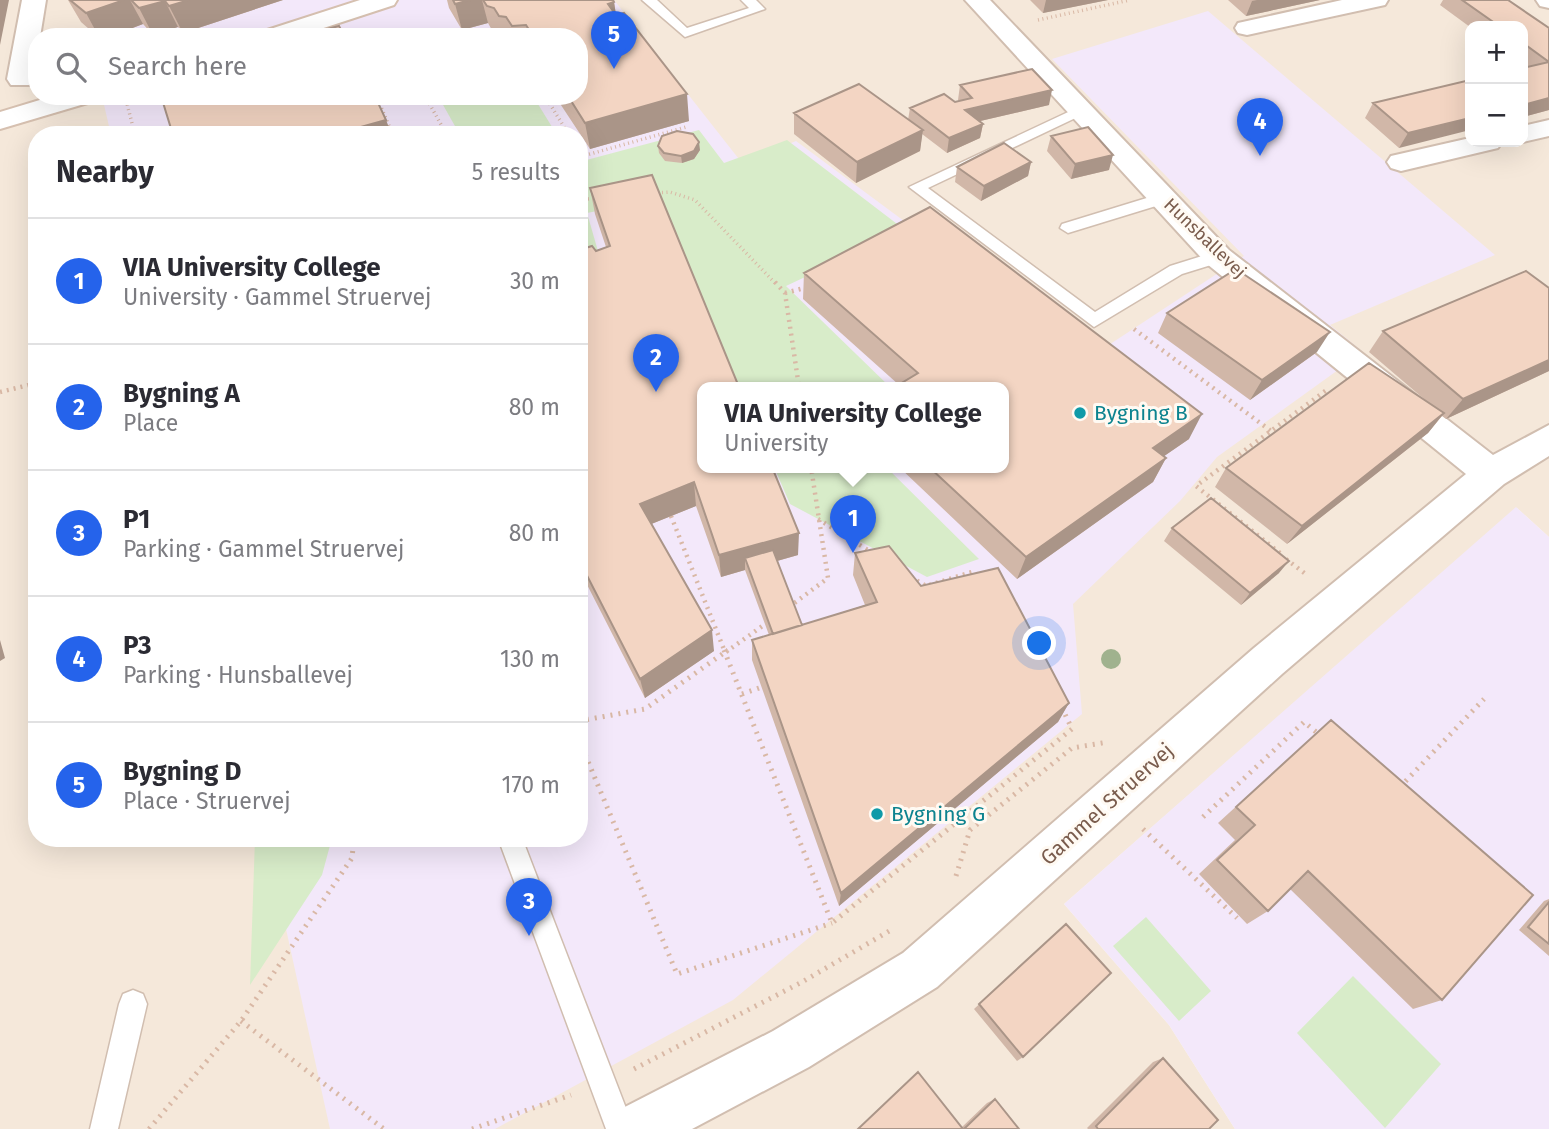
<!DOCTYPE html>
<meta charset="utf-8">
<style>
:root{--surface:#fff;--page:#f2f2f3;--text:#2b2b33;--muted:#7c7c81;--line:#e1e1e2;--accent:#2563eb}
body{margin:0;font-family:"Fira Sans",sans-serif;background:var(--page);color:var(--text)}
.controls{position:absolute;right:21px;top:21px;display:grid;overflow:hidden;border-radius:14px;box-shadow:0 7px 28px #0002}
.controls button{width:63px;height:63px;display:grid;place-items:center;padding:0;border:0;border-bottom:2px solid var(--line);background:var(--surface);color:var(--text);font:35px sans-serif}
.you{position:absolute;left:1040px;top:644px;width:24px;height:24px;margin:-18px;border:5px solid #fff;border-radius:50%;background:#1a73e8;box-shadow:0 0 0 10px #1a73e833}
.badge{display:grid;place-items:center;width:46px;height:46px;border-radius:50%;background:var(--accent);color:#fff;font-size:23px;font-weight:700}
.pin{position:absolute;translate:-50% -58px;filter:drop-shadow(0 2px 4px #0008)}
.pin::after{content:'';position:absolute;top:37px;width:24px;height:21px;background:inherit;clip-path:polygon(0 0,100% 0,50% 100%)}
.popup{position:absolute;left:697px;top:382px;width:312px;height:91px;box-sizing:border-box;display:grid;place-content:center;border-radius:14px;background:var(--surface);filter:drop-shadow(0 2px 5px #0005);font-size:23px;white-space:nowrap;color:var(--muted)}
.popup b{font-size:26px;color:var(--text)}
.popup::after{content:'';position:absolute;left:50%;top:100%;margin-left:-14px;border:14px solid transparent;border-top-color:var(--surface)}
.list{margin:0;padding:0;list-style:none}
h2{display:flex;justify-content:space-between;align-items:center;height:91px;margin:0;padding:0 28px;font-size:30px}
h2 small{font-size:23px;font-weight:400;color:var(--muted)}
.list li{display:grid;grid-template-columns:46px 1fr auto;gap:21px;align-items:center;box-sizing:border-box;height:126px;padding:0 28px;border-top:2px solid var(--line)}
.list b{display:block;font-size:26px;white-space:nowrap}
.list p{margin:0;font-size:23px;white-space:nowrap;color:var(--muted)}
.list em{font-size:23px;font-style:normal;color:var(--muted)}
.icon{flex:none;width:38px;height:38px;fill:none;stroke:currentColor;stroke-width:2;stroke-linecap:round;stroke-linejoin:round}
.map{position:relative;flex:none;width:1549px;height:1129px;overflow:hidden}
.search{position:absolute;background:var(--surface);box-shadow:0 7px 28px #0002;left:28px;top:28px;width:560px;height:77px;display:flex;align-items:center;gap:18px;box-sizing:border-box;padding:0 24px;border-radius:28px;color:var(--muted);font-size:26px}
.panel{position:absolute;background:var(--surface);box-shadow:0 7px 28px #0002;left:28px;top:126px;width:560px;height:721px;border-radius:28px}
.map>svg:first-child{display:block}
.residential{fill:#f5e8da;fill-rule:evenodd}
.education{fill:#f3e8fa;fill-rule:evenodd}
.green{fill:#d8ecc9}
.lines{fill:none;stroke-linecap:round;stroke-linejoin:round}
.lane-casing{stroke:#d1beb0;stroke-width:3}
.street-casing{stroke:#d1beb0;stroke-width:4}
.secondary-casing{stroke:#d6c0b0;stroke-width:4}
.path-far2{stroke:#d9b8a5;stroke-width:3.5;stroke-dasharray:1 3.5;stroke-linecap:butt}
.path-far1{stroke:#d9b8a5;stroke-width:4.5;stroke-dasharray:2 5;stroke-linecap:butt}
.path{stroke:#d9b8a5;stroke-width:5;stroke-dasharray:2 6;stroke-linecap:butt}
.lane{fill:#fff;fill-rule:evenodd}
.street{fill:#fff;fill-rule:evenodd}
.secondary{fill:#fff;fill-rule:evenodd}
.tree{fill:#a0b28e}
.wall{fill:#d1b7a8}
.shaded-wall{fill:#aa9588}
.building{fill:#f3d5c3;stroke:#aa9588;stroke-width:2}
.culture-dot{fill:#0f9aa8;stroke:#fffaf3;stroke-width:2.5}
.labels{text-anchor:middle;stroke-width:6;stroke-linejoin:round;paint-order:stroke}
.far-street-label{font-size:18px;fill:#7a5c4d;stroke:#fffaf3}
.culture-label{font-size:21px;fill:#0d838f;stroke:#fffaf3;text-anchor:start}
.street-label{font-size:21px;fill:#7a5c4d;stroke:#fffaf3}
</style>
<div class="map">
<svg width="1549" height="1129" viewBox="0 0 1549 1129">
<rect width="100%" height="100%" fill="#fdf6ec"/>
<path class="residential" d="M0,0H1549V537L1517,508L1064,904L1169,1025L1235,1129H0ZM1470,26H1523V142H1470ZM37,37H579V96H37ZM37,135H579V838H37ZM702,387H1004V467H702Z"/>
<path class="education" d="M81,0H614L742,163L796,141L1089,358L1244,256L1052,59L1208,11L1495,255L1330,325L1363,352L1217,457L1180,501L1073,604L1082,714L733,1000L495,1129H330L266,838H579V135H111L102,96H579V37H89ZM702,387H1004V467H702Z
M1516,507L1549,537V1129H1235L1169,1025L1064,904Z"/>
<path class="green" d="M438,96H533L557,135H460Z
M699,130L724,163L787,140L905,230L786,286L890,387H739L657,199L587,213L602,265L579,272V162Z
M774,467H886L979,559L927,577L790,504Z
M255,838H332L322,875L250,985Z
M1146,917L1211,991L1179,1021L1113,946Z
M1353,976L1441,1064L1385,1128L1297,1033Z"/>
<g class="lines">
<defs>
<path id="lane" d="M642,0H657L687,28L749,8L741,0H756L765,9L685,37Z
M1081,106L1086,107V113L928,188L1095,312L1170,266L1218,251L1226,257L1224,261L1182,274L1094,327L909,187Z
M1163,193L1171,198L1169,202L1068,233L1060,228L1062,224Z
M498,838H522L634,1129H606Z
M133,990L143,994L147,1004L118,1129H90L119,1004L123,994Z"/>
<path id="street" d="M22,0H46L40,37H37L33,79L29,85H11L7,79Z
M965,0H990L1229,250L1493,455L1549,425V456L1504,484L1282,674L937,987L809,1067L692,1129H612L619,1110L773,1031L903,953L1254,648L1466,474L1207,264Z
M1342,0H1388L1385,5L1247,35L1238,33L1235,28L1238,23Z
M1536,0H1549V8L1540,6Z
M1549,120V136L1523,142H1521L1523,126Z
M1470,138V142H1502L1498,148L1401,171L1391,168L1387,162L1391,156Z"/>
<path id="secondary" d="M360,0H397L394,5L296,37H258L261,32Z
M53,96H95L91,102L0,129V112Z"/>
</defs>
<use href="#lane" class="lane-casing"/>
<use href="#street" class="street-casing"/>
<use href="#secondary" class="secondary-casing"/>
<path class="path-far2" d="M1038,20L1130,0
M125,96L135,135
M425,96L447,135
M545,96L569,135
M378,100L393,135
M378,100L393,96
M579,150L583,156L686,127
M653,193L670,192L695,200L776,284
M579,200L596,198"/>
<path class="path-far1" d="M775,282L785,293L799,387
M785,293L808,287
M1134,329L1271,431
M0,392L37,383
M671,516L725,652
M818,519L871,552
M1280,553L1196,486L1328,389
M1286,559L1307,575
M911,577L926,586L972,572L981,576
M789,607L828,578L811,467
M726,652L768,622"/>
<path class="path" d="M724,650L832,923L1072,729L1062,708
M742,694L762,687
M579,721L645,709L728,650
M579,740L677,974L832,923
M1400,787L1484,699
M1203,817L1304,722L1321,736
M1143,829L1237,918
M956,876L970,830L1072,748L1108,742
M241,1021L384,1129
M634,1069L802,982L891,930
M149,1129L241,1021L352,858L354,838
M472,1129L571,1095"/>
<use href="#lane" class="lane"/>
<use href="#street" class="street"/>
<use href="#secondary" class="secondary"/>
</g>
<circle class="tree" cx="1111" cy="659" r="10"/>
<path class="wall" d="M68,0H283L183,33L178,27L153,35L143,24L109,37H98L81,22Z
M447,0H613L614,2L616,15L689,121L590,149L555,96H579V37H502L500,34L493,32L488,23L462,30L449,8Z
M1030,0H1108L1043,13Z
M1228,0H1320L1246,16Z
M1443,0H1508L1549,28V110L1523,117L1526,67L1523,65V26L1470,27L1440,5Z
M1470,80L1399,148L1365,118L1373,103Z
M960,85L1049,105L980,121L983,124L980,138L947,153L922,134L920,151L856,183L794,134V113L908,120L910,108L959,101L958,100Z
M1051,136L1109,170L1071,179L1047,151Z
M658,146L700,150L694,159L682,163L665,161L659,153Z
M1031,162L1028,176L981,201L955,182L957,167Z
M590,188L798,555L777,561L802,625L865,605L853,575L855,553L921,586L1069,703L1058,722L839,906L752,660V640L769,635L745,570L721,577L696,506L651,524L714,651L645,698L579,569V250L596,251L606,247L595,214Z
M804,273L1189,439L1164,456L1166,458L1153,482L1017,579L899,467H1004L899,385L803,299Z
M1167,313L1317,352L1250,400L1158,333Z
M1383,331L1549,371L1446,419L1442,416L1428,433L1287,544L1215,487L1226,468L1424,399L1369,352Z
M1172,528L1279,573L1241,605L1164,541Z
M1331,720L1442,1000L1413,1009L1290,889L1268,911L1247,924L1199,874L1235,840L1218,823Z
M1549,899V956L1519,930L1544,901Z
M1066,924L1023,1057L1017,1061L974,1009Z
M1163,1058L1209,1129H1088L1087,1128L1153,1062Z
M995,1099L1019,1129H858L962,1127L987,1103Z"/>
<path class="shaded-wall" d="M0,0H9L0,45Z
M124,0H130L143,24L109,37H99L86,13Z
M189,0H283L183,33L169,6Z
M470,0H482L488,23L462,30L455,4Z
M1046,0H1108L1043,13Z
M1257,0H1320L1246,16L1252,1Z
M165,1L178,27L153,35L139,8Z
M614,2L618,28L608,4Z
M1052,90L1049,105L963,125L965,110Z
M687,94L689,121L590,149L585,123Z
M1549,98V110L1523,117V105Z
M1470,118V130L1399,148L1408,133Z
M386,120L392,135H332Z
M983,124L980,138L947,153L949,138Z
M923,130L920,151L856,183L857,162Z
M699,142L700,150L694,159L682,163L681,156Z
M1113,155L1109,170L1071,179L1075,164Z
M1031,162L1028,176L981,201L984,186Z
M1330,332L1317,352L1250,400L1262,380Z
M1549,360V371L1446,419L1463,399Z
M1444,413L1428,433L1287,544L1302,526Z
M1202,414L1189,439L1141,472L1153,448Z
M1166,458L1153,482L1017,579L1026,557Z
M694,482L696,506L644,527L640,504Z
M799,533L798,555L749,569L745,558V570L721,577L719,555Z
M1289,561L1279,573L1241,605L1250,593Z
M712,630L714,651L645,698L640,679Z
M0,640L5,658L0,661Z
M1069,703L1058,722L839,906L841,893Z"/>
<path class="building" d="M70,0H124L86,13Z
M131,0H189L169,6L165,1L139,8Z
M453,0H470L455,4Z
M483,0H613L614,2L608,4L616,15L624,13L687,94L585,123L568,96H579V37H529L533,36L526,25L512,26L506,17L499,16L494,8L487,6Z
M1462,0H1508L1549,28V98L1523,105V68L1549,62L1523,43V26H1499Z
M339,26L345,37H297Z
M1032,69L1052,90L965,110L983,124L949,138L910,108L944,94L955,102L972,98L960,85Z
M1470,80V118L1408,133L1373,103Z
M859,84L923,130L857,162L794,113Z
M161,96H375L386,120L332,135H173Z
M1088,127L1113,155L1075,164L1051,136Z
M677,131L693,134L699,142L694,151L681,156L664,153L658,146L662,136Z
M1004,143L1031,162L984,186L957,167Z
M652,175L739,387H703V467H772L799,533L719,555L694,482L640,504L712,630L640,679L579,560V250L592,246L596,251L610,246L590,188Z
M930,207L1202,414L1153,448L1166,458L1026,557L929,467H1004V387H895L918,373L804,273Z
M1236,269L1330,332L1262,380L1167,313Z
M1526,271L1549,288V360L1463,399L1383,331Z
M1369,363L1444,413L1302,526L1226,468Z
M1211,498L1289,561L1250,593L1172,528Z
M889,546L921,586L998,568L1069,703L841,893L752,640L877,602L855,553Z
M773,550L802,625L773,634L745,558Z
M1331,720L1533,895L1442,1000L1308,871L1268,911L1217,860L1255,825L1236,807Z
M1549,902V944L1528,927Z
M1066,924L1111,973L1023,1057L979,1004Z
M1163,1058L1218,1120L1209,1129H1098L1096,1126Z
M918,1072L963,1129H858Z
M995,1099L1019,1129H964Z"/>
<g class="culture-dot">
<circle cx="1080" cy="413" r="7"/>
<circle cx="877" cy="814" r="7"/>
</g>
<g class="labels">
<g class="far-street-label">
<text transform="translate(1205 238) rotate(44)" y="6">Hunsballevej</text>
</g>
<g class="culture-label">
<text x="1094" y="420">Bygning B</text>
<text x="891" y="821">Bygning G</text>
</g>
<g class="street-label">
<text transform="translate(1107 804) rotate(-42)" y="7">Gammel Struervej</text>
</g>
</g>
</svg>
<div class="controls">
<button>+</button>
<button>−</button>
</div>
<div class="you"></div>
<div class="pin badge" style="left:853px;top:553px">1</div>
<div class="popup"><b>VIA University College</b>University</div>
<div class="pin badge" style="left:656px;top:392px">2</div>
<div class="pin badge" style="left:529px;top:936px">3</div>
<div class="pin badge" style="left:1260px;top:156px">4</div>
<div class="pin badge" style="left:614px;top:69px">5</div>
<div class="search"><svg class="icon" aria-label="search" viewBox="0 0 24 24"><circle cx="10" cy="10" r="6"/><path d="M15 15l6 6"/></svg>Search here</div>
<section class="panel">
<h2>Nearby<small>5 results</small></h2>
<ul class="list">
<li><span class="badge">1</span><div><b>VIA University College</b><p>University · Gammel Struervej</p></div><em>30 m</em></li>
<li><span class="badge">2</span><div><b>Bygning A</b><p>Place</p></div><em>80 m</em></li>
<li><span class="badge">3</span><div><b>P1</b><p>Parking · Gammel Struervej</p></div><em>80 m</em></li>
<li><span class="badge">4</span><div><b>P3</b><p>Parking · Hunsballevej</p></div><em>130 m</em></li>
<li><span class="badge">5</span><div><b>Bygning D</b><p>Place · Struervej</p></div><em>170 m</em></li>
</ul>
</section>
</div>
